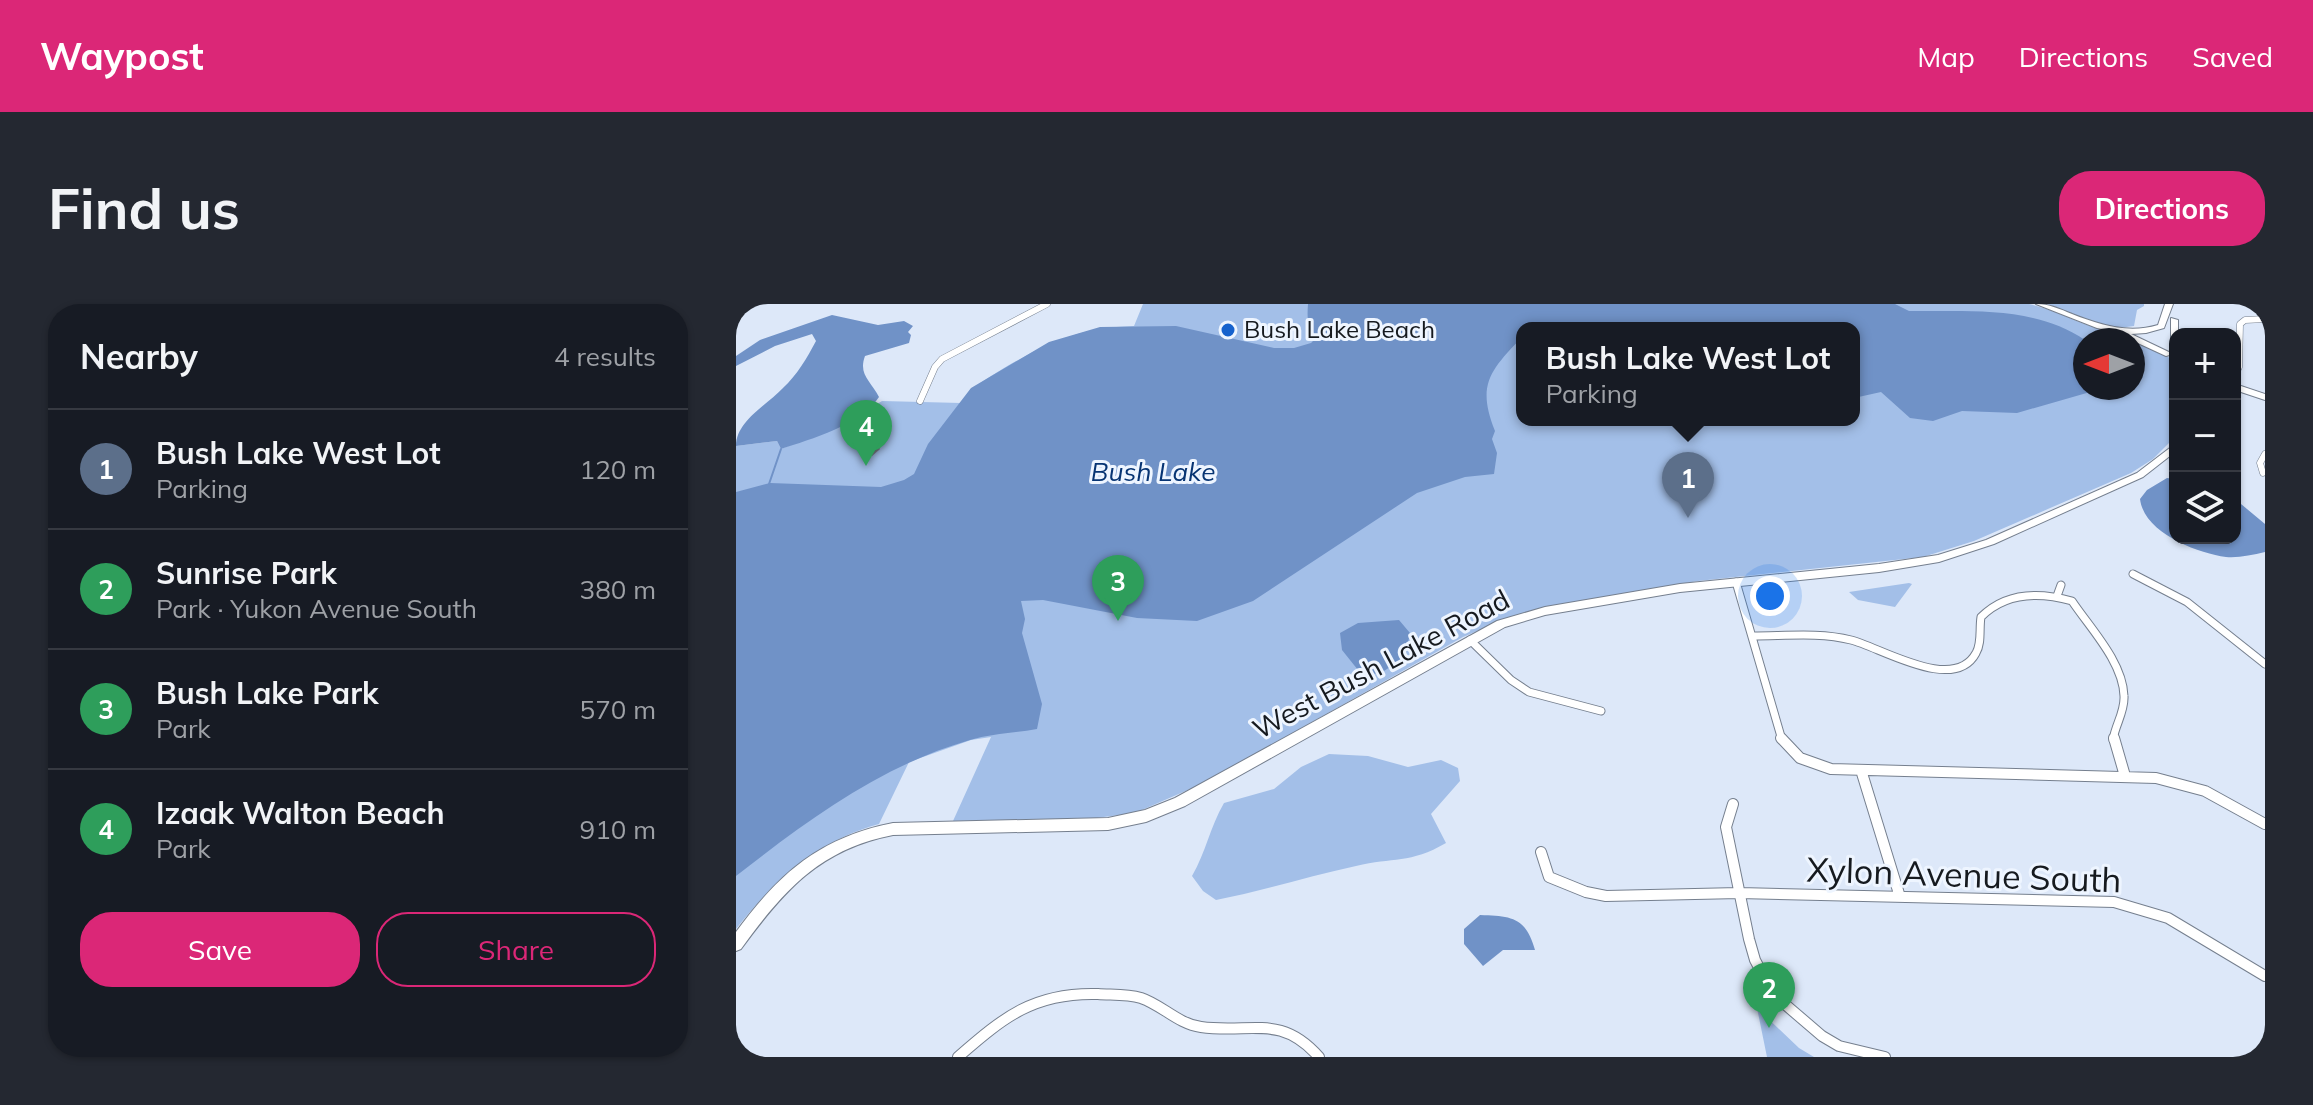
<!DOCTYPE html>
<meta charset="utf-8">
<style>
:root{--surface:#171b24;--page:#242831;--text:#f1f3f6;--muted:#9ea1a6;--line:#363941;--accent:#db2777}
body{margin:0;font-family:Mulish,sans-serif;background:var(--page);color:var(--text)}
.controls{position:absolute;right:24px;top:24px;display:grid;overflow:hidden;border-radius:16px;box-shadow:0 2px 6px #0004}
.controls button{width:72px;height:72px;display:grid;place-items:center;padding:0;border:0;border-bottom:2px solid var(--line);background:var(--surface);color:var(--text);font:40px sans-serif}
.compass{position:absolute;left:1337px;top:24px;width:72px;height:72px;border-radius:50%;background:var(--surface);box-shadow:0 2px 6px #0004;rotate:270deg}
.you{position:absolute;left:1034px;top:292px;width:28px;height:28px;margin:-20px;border:6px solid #fff;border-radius:50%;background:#1a73e8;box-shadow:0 0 0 12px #1a73e833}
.badge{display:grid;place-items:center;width:52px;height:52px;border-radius:50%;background:var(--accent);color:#fff;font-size:26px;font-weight:700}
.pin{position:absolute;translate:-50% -66px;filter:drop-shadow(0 2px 4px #0008)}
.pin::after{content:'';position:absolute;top:42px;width:28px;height:24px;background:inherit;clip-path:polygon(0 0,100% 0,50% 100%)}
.popup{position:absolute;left:780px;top:18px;width:344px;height:104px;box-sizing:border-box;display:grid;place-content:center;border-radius:16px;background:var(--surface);filter:drop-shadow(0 2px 6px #0005);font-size:26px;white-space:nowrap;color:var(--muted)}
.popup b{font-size:30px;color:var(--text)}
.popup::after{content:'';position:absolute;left:50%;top:100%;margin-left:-16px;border:16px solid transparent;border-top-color:var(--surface)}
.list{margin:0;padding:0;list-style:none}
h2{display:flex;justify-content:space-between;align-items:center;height:104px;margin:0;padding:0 32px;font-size:34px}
h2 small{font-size:26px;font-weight:400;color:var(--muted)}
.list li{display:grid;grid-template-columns:52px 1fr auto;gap:24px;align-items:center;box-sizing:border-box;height:120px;padding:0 32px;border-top:2px solid var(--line)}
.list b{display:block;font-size:30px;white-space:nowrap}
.list p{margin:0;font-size:26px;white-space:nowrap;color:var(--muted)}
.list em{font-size:26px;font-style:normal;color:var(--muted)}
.actions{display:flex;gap:16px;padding:24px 32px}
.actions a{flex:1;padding:18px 0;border:2px solid var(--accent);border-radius:32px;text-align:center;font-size:28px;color:var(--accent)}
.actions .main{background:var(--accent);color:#fff}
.icon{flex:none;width:44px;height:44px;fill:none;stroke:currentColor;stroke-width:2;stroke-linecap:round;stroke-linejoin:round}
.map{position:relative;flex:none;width:1529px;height:753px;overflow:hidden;border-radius:32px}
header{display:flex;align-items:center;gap:48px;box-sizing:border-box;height:112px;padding:0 40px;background:var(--accent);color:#fff}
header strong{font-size:38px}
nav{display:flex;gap:44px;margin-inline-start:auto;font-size:28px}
.intro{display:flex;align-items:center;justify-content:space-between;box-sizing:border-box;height:192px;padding:0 48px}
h1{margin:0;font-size:56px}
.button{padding:20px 36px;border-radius:32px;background:var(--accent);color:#fff;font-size:28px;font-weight:700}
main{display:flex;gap:48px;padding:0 48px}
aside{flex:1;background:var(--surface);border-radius:32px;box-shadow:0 2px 6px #0004}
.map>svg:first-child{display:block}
.green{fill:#a3bfe8;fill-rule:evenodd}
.water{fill:#7092c7}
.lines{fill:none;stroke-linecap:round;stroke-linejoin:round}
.stream{stroke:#7092c7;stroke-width:2}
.street-far2-casing{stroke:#757f8e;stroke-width:7}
.street-far1-casing{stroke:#757f8e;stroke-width:9}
.street-casing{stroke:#757f8e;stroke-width:12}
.secondary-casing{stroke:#757f8e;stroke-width:2}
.street-far2{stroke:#fff;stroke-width:6}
.street-far1{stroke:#fff;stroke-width:7}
.street{stroke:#fff;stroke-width:10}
.secondary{fill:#fff;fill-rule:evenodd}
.wall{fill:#9fa9b6}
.shaded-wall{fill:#828994}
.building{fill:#b9c4d4;stroke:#828994;stroke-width:2}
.poi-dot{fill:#1662cd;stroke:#eef5ff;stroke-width:3}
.labels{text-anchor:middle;stroke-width:6;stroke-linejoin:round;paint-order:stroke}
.far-poi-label{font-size:24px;fill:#161a1f;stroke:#eef5ff;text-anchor:start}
.far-water-label{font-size:26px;font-style:italic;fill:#073473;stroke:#eef5ff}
.street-label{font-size:28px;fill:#161a1f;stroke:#eef5ff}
.near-street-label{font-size:34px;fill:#161a1f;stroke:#eef5ff}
</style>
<header>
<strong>Waypost</strong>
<nav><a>Map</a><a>Directions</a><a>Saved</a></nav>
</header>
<div class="intro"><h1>Find us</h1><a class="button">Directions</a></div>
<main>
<aside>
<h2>Nearby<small>4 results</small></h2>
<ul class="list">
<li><span class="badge" style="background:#5c6f8a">1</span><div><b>Bush Lake West Lot</b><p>Parking</p></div><em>120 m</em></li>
<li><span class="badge" style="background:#2e9e5b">2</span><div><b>Sunrise Park</b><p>Park · Yukon Avenue South</p></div><em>380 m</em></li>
<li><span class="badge" style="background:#2e9e5b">3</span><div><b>Bush Lake Park</b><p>Park</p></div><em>570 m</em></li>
<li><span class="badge" style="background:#2e9e5b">4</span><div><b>Izaak Walton Beach</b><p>Park</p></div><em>910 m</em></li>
</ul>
<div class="actions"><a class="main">Save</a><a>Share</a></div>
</aside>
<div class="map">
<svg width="1529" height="753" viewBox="0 0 1529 753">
<rect width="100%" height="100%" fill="#dde8f9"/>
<path class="green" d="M407,0H1293C1316,5 1337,16 1359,24C1388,35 1414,38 1439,58V133L1417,155L1395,169L1238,237L1187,253L962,277L809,304L777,312L727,333L468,479L399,509L352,515L217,517L255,433L235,436L173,458L143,520C83,536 38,577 0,625V142L41,137L45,145L117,115L146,97L225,99C237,82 250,75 268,64C315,37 344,24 398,22ZM786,24H1118V116H786ZM1349,36H1397V84H1349Z
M1311,0H1408V2L1401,6L1398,22L1383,24L1363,20Z
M1173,279L1176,280L1159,303L1122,296L1113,288Z
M593,450L632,452L672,463L705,456L722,464L724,477L695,510L710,539C674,560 657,553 620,562C573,572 527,587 480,596L467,587L456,572C470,548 474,523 488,499L538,485L565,463Z
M1021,704L1063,744L1078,753H1031Z"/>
<path class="water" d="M572,0H1159L1173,7C1231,8 1298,1 1349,36V84H1368L1281,109L1226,107L1197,117L1174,114L1145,88L1118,94V24H786V33C755,66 740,80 759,127L756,135L761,149L758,170L729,173L681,189L517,297L461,317L401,314L307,296L285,297L289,315L286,329L306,400L301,425C279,429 255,430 234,436C144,462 72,516 0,572V188L34,179L145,183L168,176L178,170L192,140L235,84L313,38L364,23L440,22L538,44H558L575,39L581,33C571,22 571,15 572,0Z
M96,11L142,21L168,17L177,22L172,28L175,31L173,39L129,52C122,71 135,77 143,93C125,121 75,135 45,145L41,137L0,142C0,117 31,101 47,84C61,71 71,54 80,37L76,30L39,42L0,62V52L24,36Z
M1431,174L1439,175V234H1499V195L1529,220V248C1516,251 1503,254 1490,253C1461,249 1408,229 1404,195L1411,186Z
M663,316L674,329L669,353L645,369L626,371L606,346L604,329L622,319Z
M744,611C775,612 790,613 799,646H767L747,662L728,640V625Z"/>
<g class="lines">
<path class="stream" d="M33,180L45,145"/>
<defs>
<path id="street-far2" d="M1499,71L1503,63L1504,20L1509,16L1529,15
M184,97L199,63L206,55L311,0
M1527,169L1524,159L1529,150"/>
<path id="street-far1" d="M1397,270L1451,298L1529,360
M1000,278L1046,436
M1321,292L1325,281
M1017,332C1049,332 1084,328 1115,336C1144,343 1218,390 1240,349C1246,339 1243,325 1245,313C1270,288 1304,288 1336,297C1354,324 1387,358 1388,392C1389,408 1379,421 1377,436
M734,336L775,376L793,388L865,407"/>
<path id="street" d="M1045,434L1064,454L1095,465L1420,474L1469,487L1529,520
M1378,434L1389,472
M1125,466L1164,593
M997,500L990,523L1013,635L1019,656L1037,690L1086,732L1103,742L1149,753
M805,548L813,573L850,588L870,592L1003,589L1378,598L1432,614L1529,672
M222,753C268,713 298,688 362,690C376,691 391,690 405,694C426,701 442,720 465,723C515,730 544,709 583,753"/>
<path id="secondary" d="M1300,0C1313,0 1324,5 1336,10C1364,21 1392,30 1422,21L1429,0H1437L1428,24L1410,29L1395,30L1437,50L1430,52L1391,34L1390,32L1393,30L1361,24Z
M1435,14L1442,16V30H1439V47L1435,45Z
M1499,80L1529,90V96L1499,86Z
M1439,140V148L1407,173L1258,240L1203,258L1143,268L944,288L809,311L769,323L449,502L410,518L372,526L157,531C84,545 47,587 5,645L0,647V628C43,569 85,533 157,519L372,514L409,506L439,494L761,317L809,303L944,280L1143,260L1202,251L1250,236L1401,169Z"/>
</defs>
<use href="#street-far2" class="street-far2-casing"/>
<use href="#street-far1" class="street-far1-casing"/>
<use href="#street" class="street-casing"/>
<use href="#secondary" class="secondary-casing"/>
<use href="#street-far2" class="street-far2"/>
<use href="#street-far1" class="street-far1"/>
<use href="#street" class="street"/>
<use href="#secondary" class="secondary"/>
</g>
<path class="wall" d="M140,139L144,145L136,152L128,151L124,145Z"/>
<path class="shaded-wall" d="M140,139L144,145L136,152L132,146Z"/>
<path class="building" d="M132,138L140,139L132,146L124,145Z"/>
<circle class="poi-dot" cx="492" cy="26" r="8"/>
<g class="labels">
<g class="far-poi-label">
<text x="508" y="34">Bush Lake Beach</text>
</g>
<g class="far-water-label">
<text x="417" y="177">Bush Lake</text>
</g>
<g class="street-label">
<text transform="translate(645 360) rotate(-28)" y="10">West Bush Lake Road</text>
</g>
<g class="near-street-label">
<text transform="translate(1228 571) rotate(2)" y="12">Xylon Avenue South</text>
</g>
</g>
</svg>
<div class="controls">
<button>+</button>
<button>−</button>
<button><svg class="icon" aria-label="layers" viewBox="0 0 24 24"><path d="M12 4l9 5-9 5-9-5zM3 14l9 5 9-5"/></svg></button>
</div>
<svg class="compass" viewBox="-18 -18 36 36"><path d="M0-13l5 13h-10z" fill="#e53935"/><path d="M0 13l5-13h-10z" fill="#9ea1a6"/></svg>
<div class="you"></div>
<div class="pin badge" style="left:952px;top:214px;background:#5c6f8a">1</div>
<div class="popup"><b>Bush Lake West Lot</b>Parking</div>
<div class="pin badge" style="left:1033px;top:724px;background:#2e9e5b">2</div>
<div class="pin badge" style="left:382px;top:317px;background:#2e9e5b">3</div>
<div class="pin badge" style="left:130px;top:162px;background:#2e9e5b">4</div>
</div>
</main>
